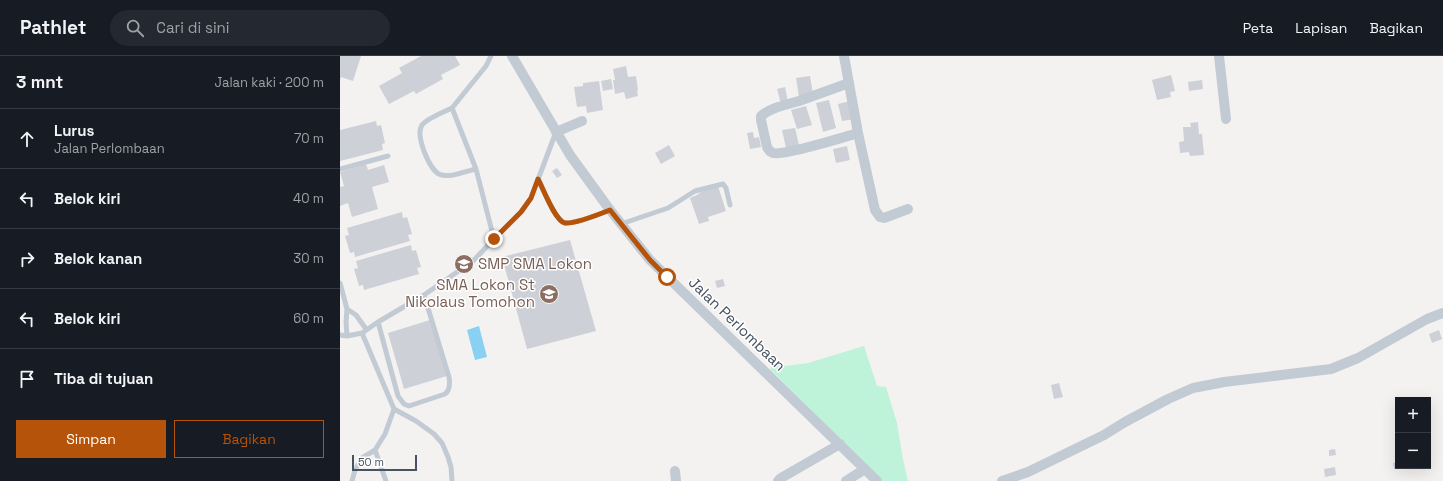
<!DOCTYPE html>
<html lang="id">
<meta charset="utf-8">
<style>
:root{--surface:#171b24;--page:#242831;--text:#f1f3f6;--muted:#9ea1a6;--line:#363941;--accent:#b45309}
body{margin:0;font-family:"Space Grotesk",sans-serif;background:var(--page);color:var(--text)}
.controls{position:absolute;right:12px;bottom:12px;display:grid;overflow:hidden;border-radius:0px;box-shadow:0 4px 16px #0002}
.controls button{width:36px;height:36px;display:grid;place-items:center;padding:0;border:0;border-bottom:1px solid var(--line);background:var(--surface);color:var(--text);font:20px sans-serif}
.scale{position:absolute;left:12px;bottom:10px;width:65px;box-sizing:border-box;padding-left:4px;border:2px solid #485261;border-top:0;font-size:11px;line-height:14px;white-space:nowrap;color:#485261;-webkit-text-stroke:3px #fff;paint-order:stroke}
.stop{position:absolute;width:12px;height:12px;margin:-9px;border:3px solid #b45309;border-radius:50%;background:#fff}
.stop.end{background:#b45309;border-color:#fff;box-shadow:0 1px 4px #0008}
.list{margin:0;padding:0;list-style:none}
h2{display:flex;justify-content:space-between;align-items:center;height:52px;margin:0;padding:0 16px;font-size:17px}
h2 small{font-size:13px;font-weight:400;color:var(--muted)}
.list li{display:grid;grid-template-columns:26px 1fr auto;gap:12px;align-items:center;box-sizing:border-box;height:60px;padding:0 16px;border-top:1px solid var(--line)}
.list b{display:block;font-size:15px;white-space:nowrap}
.list p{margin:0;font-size:13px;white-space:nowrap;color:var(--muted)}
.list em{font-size:13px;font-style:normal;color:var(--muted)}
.actions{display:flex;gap:8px;padding:12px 16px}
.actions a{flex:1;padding:9px 0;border:1px solid var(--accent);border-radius:0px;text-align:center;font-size:14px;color:var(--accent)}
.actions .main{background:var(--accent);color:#fff}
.icon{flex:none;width:22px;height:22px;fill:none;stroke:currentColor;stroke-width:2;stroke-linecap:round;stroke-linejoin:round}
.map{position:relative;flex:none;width:1103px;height:425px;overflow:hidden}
header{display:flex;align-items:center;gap:24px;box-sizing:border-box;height:56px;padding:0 20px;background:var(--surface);border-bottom:1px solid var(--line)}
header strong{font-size:19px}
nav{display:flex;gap:22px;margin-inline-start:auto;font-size:14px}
.search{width:280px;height:36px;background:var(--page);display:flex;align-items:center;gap:10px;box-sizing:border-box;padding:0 14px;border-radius:22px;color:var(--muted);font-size:15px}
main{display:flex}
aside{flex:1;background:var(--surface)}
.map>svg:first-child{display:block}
.green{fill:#bef3d9}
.water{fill:#89d0f3}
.building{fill:#cdd0d7}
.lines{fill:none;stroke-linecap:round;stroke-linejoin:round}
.service{stroke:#c2cad4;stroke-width:5}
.minor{stroke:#c2cad4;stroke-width:10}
.route{stroke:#b45309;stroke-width:5}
.labels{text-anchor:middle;stroke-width:3;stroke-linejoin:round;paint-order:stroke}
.education-label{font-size:15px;fill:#785e54;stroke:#fff;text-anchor:start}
.street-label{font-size:15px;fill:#485261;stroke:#fff}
</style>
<header>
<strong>Pathlet</strong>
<div class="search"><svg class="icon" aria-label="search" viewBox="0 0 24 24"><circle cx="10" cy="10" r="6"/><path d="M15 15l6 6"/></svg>Cari di sini</div>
<nav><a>Peta</a><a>Lapisan</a><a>Bagikan</a></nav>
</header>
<main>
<aside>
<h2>3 mnt<small>Jalan kaki · 200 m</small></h2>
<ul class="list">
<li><svg class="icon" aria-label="ahead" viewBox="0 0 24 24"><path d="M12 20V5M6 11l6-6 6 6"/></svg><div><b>Lurus</b><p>Jalan Perlombaan</p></div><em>70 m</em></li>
<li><svg class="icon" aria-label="left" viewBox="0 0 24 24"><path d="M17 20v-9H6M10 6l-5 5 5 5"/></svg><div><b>Belok kiri</b></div><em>40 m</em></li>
<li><svg class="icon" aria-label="right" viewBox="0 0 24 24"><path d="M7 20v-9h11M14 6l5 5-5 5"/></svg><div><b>Belok kanan</b></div><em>30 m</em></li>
<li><svg class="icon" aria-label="left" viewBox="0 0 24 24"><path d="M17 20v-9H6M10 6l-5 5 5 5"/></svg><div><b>Belok kiri</b></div><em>60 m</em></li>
<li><svg class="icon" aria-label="arrive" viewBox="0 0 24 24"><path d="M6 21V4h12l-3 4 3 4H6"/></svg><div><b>Tiba di tujuan</b></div></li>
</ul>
<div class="actions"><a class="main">Simpan</a><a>Bagikan</a></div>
</aside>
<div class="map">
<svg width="1103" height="425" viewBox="0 0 1103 425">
<rect width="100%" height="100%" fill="#f4f2f1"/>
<path class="green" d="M524,290L537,330L546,331L557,367L563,403L568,425H543L430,313L437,305L445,310L468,307Z"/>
<path class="water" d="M139,270L147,301L135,304L127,274Z"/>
<path class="building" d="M0,0H21L13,25L1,21L0,24Z
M81,0H115L120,9L101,19L103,23L76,38L74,35L49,48L39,30L62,17L59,12Z
M286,10L288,21L296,20L298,34H297L298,40L286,43L284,36L275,38L273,24H275L273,13Z
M831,19L835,35L830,36L831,41L817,44L812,24Z
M470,20L473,38L459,41L456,22Z
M271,23L273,33L263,35L261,25Z
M862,24L863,33L849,35L848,26Z
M259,25L263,54L247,57L246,50L237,51L234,31L243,30V27Z
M445,31L448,46L441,48L437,33Z
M489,44L496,72L483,76L476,47Z
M510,45L514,63L502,65L498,48Z
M466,50L472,69L457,73L451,54Z
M36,65L37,70L41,69L45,87L42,88L43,94L0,105V74Z
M858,66L859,78H862L864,99L850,100L849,96L840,97L839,86L844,85L843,71H851L850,67Z
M455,72L459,89L446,92L442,74Z
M413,76L414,82L419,81L421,91L410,93L407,77Z
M329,89L335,100L321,108L315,97Z
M507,90L510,104L496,107L493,93Z
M26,108L28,114L44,109L49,126L32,131L38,153L12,161L8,147L0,150V131L4,130L0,116Z
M217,112L222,119L217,122L212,115Z
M378,130L386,155L368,161L369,165L359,168L350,142L359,138V137Z
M62,156L63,162L67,161L72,178L68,179L70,185L15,201L14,196L10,197L5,180L9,179L7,172Z
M230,184L256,275L187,293L162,201Z
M71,189L72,195L76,194L81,211L77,212L79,218L24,234L23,229L19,230L14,213L18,212L16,205Z
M383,223L385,230L377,232L375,225Z
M90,264L107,320L64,333L48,277Z
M1099,274L1102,283L1092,287L1089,278Z
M719,327L723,341L714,343L711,329Z
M995,393L996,399L989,400V394Z
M1058,406V410H1060L1061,412L1054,413L1053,407Z
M995,411L996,419L985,421L984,413Z"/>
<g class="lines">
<path class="service" d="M112,52C104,56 87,62 82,69C75,79 89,113 99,118C109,123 126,115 136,113
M0,113L48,100
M198,123C203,132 215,165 225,167C234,168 260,158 270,154
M281,168L328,152L355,135L383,128L386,132L390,149
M154,183L181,156L191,142L216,76
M0,227L7,253L6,266L7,280
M7,253L16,259L26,273
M38,266L58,340L64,348L69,350L105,338C110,334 110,327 109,321L84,239
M22,277L54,353L76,365L94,378L102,387L108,401L111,411L112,425
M0,279L7,280L22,277L38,266L84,239L133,205L154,183L136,113L112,52L146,10L151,0
M35,394L46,425
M12,425L15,414L22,402L35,394L45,378L54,353"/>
<path class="minor" d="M172,0L230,99L270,154L310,204L537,425
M504,0L518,77C504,81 444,100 433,97C430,96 428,93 427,91L421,64V60C432,51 446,49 459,45C476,39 492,33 509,27
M879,0L886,63
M216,76L242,65
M518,77L535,154L540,161L544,162L568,153
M335,415L336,425
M438,425L441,422L500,388
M506,425L525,413
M662,425L688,416L764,379L785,366L828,343L853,332L884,326L991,313L1018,302L1087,263L1103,257"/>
</g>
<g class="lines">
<path class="route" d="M154,183L181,156L191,142L198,123C203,132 215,165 225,167C235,168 260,158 270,154L310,204L327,221"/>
</g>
<defs>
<symbol id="school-disc" viewBox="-11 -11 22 22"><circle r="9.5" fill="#8d6e63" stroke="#fff"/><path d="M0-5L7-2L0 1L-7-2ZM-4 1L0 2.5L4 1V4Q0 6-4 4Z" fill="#fff"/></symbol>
</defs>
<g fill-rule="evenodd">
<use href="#school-disc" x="113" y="197" width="22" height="22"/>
<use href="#school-disc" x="198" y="227" width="22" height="22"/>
</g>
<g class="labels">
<g class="education-label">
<text x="138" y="213">SMP SMA Lokon</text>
<text x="195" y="234" text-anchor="end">SMA Lokon St<tspan x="195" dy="17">Nikolaus Tomohon</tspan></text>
</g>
<g class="street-label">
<text transform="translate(397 268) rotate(44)" y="5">Jalan Perlombaan</text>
</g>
</g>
</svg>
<div class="controls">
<button>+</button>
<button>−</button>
</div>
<div class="scale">50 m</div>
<div class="stop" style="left:327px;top:221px"></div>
<div class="stop end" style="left:154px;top:183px"></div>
</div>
</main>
